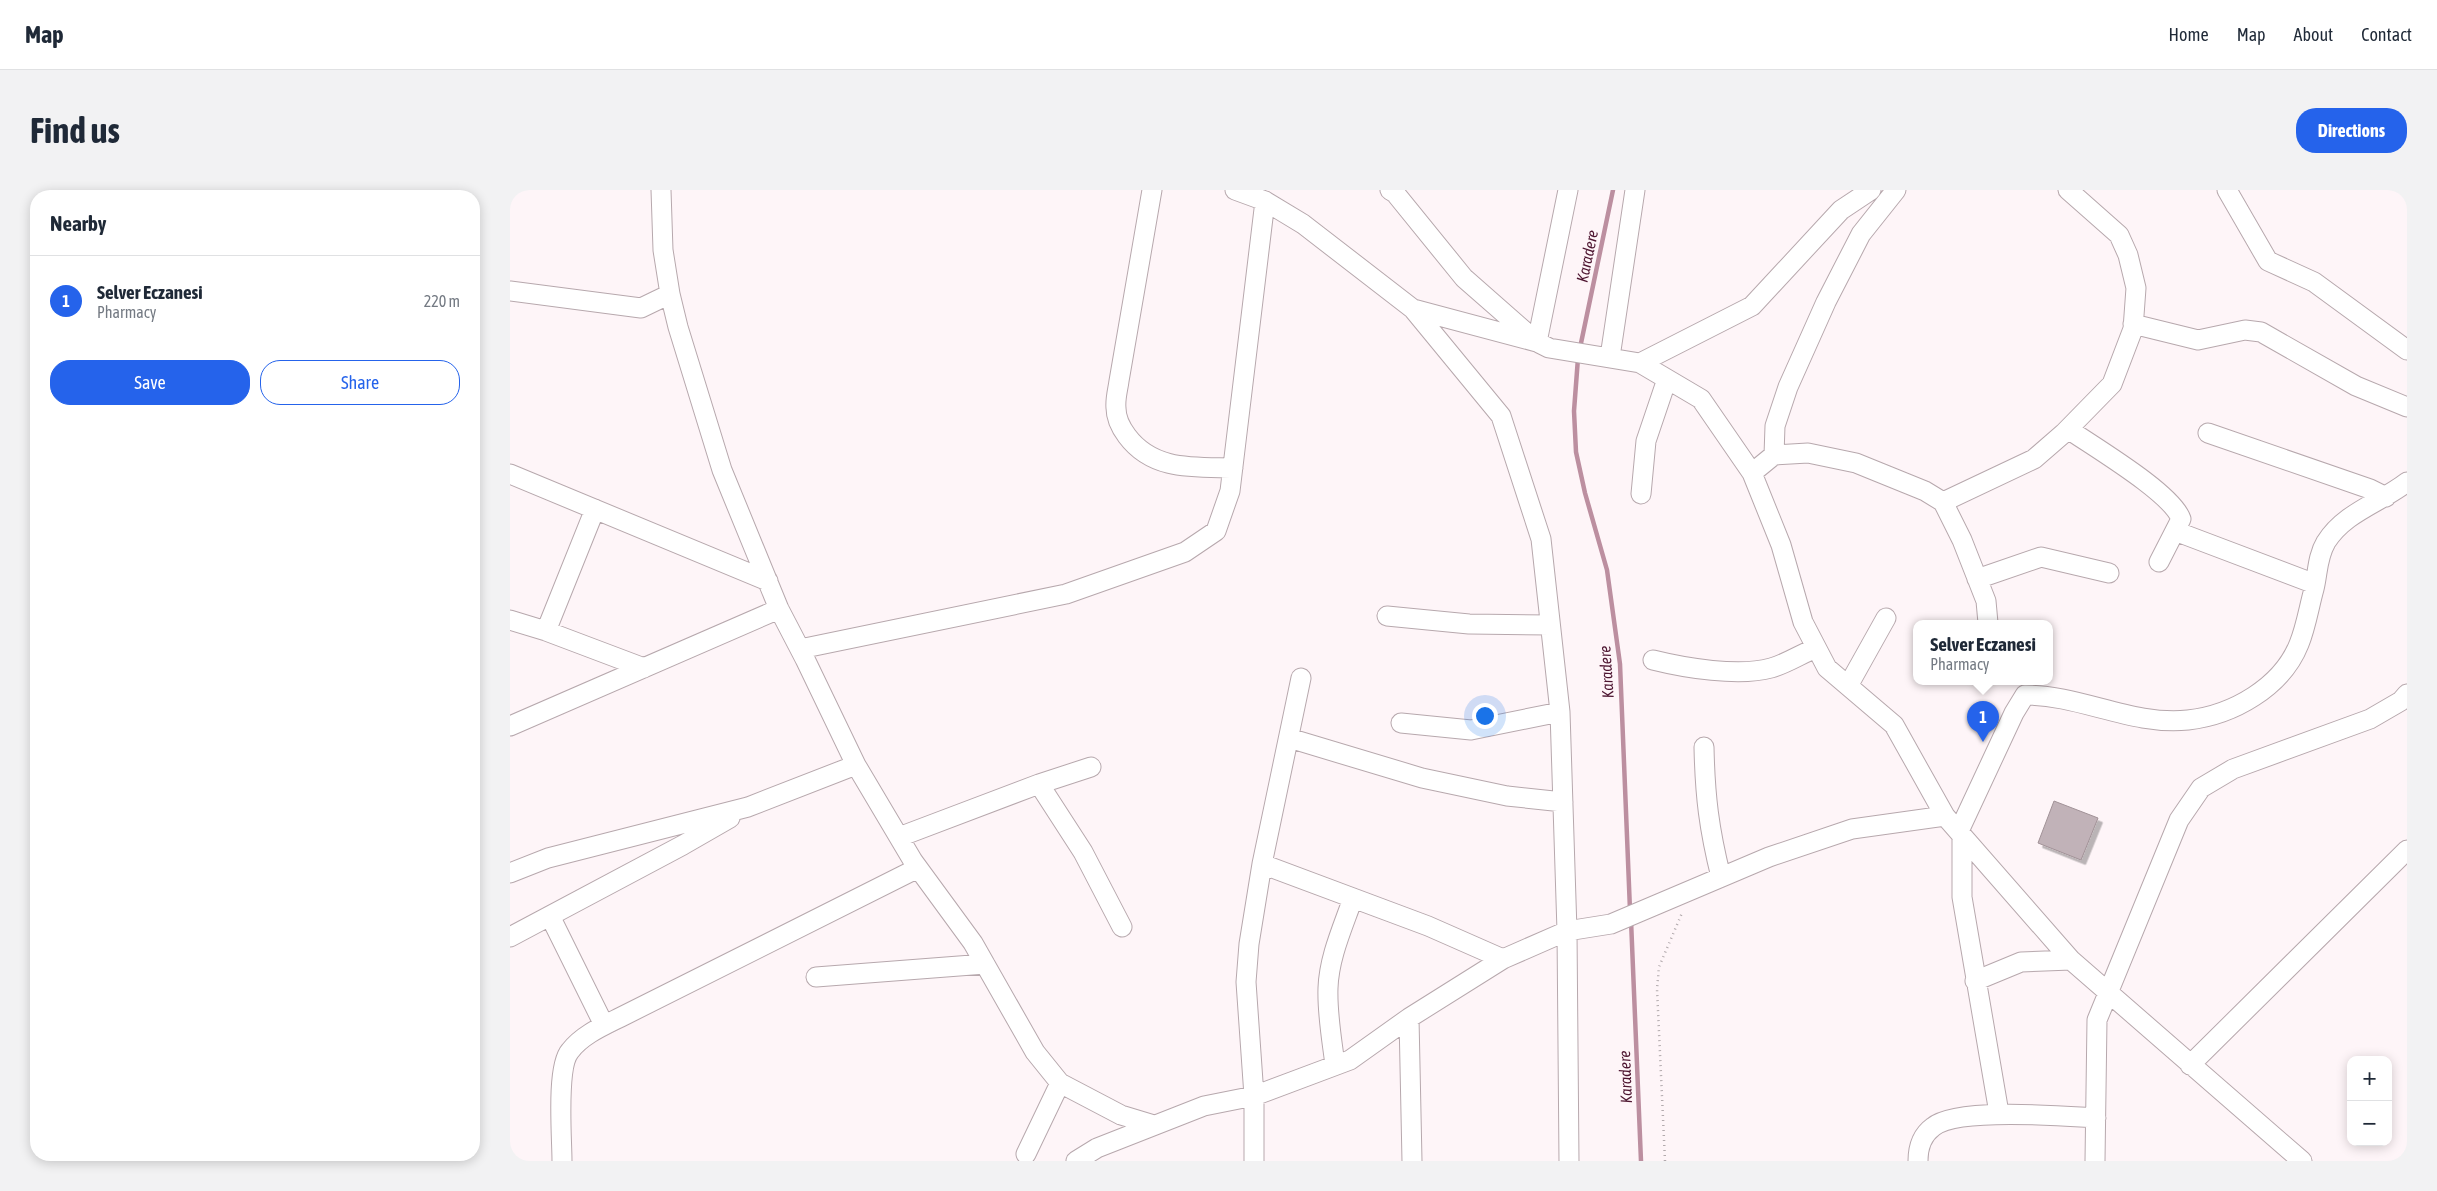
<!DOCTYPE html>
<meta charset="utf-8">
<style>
:root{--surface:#fff;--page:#f2f2f3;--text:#1f2937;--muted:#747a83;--line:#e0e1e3;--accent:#2563eb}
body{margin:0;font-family:"Asap Condensed",sans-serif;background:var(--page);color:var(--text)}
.controls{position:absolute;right:15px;bottom:15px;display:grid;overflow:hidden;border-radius:10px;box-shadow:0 2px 12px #0003}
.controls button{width:45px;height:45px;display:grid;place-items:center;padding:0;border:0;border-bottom:1px solid var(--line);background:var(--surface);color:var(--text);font:25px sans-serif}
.you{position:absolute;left:974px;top:525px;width:18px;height:18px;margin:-12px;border:4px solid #fff;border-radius:50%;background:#1a73e8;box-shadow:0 0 0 8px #1a73e833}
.badge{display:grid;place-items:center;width:32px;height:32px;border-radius:50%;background:var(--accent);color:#fff;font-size:16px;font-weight:700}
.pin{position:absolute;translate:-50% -41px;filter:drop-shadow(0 1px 2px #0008)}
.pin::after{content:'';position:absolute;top:26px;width:18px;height:15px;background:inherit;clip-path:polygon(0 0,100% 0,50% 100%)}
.popup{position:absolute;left:1403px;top:430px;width:140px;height:65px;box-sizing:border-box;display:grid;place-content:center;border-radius:10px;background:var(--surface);filter:drop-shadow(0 1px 4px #0005);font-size:16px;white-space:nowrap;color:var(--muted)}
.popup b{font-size:19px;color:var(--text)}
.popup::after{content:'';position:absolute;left:50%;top:100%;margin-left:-10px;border:10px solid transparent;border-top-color:var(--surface)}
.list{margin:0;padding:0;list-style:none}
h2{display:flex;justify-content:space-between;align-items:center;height:65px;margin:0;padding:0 20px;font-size:21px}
h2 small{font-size:16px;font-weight:400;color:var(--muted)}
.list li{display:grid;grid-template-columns:32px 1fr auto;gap:15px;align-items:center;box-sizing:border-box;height:90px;padding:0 20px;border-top:1px solid var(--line)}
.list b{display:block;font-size:19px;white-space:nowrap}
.list p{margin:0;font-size:16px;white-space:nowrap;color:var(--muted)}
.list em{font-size:16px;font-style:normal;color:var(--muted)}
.actions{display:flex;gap:10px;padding:15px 20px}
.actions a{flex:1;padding:11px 0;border:1px solid var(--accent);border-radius:20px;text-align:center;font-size:18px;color:var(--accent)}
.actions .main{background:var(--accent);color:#fff}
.map{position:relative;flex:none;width:1897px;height:971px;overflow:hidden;border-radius:20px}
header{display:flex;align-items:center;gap:30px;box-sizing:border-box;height:70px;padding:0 25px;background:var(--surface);border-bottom:1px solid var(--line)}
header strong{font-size:24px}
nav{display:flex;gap:28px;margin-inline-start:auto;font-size:18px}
.intro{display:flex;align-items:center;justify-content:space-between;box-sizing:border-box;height:120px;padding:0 30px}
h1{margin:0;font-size:35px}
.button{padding:12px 22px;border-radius:20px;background:var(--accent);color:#fff;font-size:18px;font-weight:700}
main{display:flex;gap:30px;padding:0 30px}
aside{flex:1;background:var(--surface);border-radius:20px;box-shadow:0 2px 12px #0003}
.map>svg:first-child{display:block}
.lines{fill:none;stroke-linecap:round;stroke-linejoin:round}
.stream{stroke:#bc8fa0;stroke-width:4.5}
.building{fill:#c1b2b8;stroke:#a19297;filter:url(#shadow)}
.minor-casing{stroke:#b7a8ad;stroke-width:21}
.path{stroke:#b2aaad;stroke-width:2.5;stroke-dasharray:1 4;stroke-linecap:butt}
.minor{stroke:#fff;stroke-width:19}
.labels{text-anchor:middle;stroke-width:4;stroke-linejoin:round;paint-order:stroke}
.water-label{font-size:16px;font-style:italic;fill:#4d1530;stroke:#fef5f8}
</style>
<header>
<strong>Map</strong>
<nav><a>Home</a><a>Map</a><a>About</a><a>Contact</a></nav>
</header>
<div class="intro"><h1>Find us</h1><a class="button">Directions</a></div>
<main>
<aside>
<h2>Nearby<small></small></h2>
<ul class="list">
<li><span class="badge">1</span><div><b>Selver Eczanesi</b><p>Pharmacy</p></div><em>220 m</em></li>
</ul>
<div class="actions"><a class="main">Save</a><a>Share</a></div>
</aside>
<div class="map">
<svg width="1897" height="971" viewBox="0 0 1897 971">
<defs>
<filter id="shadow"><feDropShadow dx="4.5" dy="4.5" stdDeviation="0" flood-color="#0004"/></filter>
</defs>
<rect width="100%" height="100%" fill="#fef5f8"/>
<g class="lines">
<path class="stream" d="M1070,158L1103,0
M1068,168L1064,221L1066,262L1075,303L1097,380L1110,474L1120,720
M1121,730L1131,971"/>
</g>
<path class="building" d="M1544,611L1588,628L1571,670L1528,653Z"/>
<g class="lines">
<defs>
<path id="minor" d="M151,0L153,60L160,104L168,137L212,280L269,419L295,469L346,575L403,671L463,753L525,862L550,893L611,925L644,935
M642,0L609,191C608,199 605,209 606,218C606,228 611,238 617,246C643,281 684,277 723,278
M725,0L755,11L793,34L903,119L1027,152L1039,158L1130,173L1191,209L1242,283L1271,355L1293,432L1317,478L1384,535L1435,626L1561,770L1792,971
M880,0L885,3L954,88L1027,152L1058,0
M1717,0L1758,71L1804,92L1897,160
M0,101L131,118L160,104
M903,119L991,226L1031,349L1050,522L1057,741L1059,971
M1623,134L1688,150L1735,140L1751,142L1846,196L1897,217
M1100,167L1125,0
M1130,173L1242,116L1331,20L1361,0
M1558,239C1584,257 1662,303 1671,329L1649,372
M1698,243L1860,299L1876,307
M1264,265L1265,236L1278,197L1316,112L1351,44L1386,0
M1242,283L1264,265L1298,263L1346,273L1415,301L1433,312L1452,350L1476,411L1478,433
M0,284L258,391
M1131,304L1136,251L1157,189
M1433,312L1524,269L1554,243L1602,194L1623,139L1626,98L1618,65L1609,45L1558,0
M1665,341L1805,394
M1467,389L1531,367L1599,383
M877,426L959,434L1040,435
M0,430L36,441L134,478
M36,441L85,319
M290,459L556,404L675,362L706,341L720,301L755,11
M1143,470C1175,478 1229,487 1261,478C1276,474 1291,464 1306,458
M1338,496L1376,428
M891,533L961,540L1050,522
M0,536L269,419
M779,548L912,588L997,606L1053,612
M1194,557C1195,606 1199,639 1211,687
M529,594L573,662L612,737
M1449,641L1504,523L1515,505C1571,505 1622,536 1678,530C1723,525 1772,497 1789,454C1796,437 1799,417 1804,399C1808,383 1807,367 1816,352C1835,322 1870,313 1897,292
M1452,645V707L1489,923
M389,647L529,594L581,577
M752,674L918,736L993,769
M0,683L38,668L238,617L346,575
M40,726L94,835
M0,747L173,655L220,628
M306,787L475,774
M1465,791L1511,772L1561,770
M899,828L902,971
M825,875C822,850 817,824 818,798C819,767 833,737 843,708
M1680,875L1897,660
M516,964L550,893
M52,971C52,948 46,877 60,861C72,845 93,836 111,827L408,678
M566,971L587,958L694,916L744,906L840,870L899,828L993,769L1057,741L1101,734L1259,667L1342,639L1435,626
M744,971V906L736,792L739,754L752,674L791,488
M1408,971C1408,958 1412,945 1423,937C1447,917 1552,926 1586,928
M1585,971L1587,830L1669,630L1691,598L1723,579L1860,529L1891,511L1897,504"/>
</defs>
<use href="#minor" class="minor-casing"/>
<path class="path" d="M1155,971L1147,799L1149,777L1172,723"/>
<use href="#minor" class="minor"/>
</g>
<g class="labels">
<g class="water-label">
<text transform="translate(1077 66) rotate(-78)" y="6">Karadere</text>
<text transform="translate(1096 482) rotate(-94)" y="6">Karadere</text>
<text transform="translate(1115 887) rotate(-92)" y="6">Karadere</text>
</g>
</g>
</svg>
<div class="controls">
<button>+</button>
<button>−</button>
</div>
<div class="you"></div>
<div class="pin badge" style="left:1473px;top:552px">1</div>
<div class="popup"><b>Selver Eczanesi</b>Pharmacy</div>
</div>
</main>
